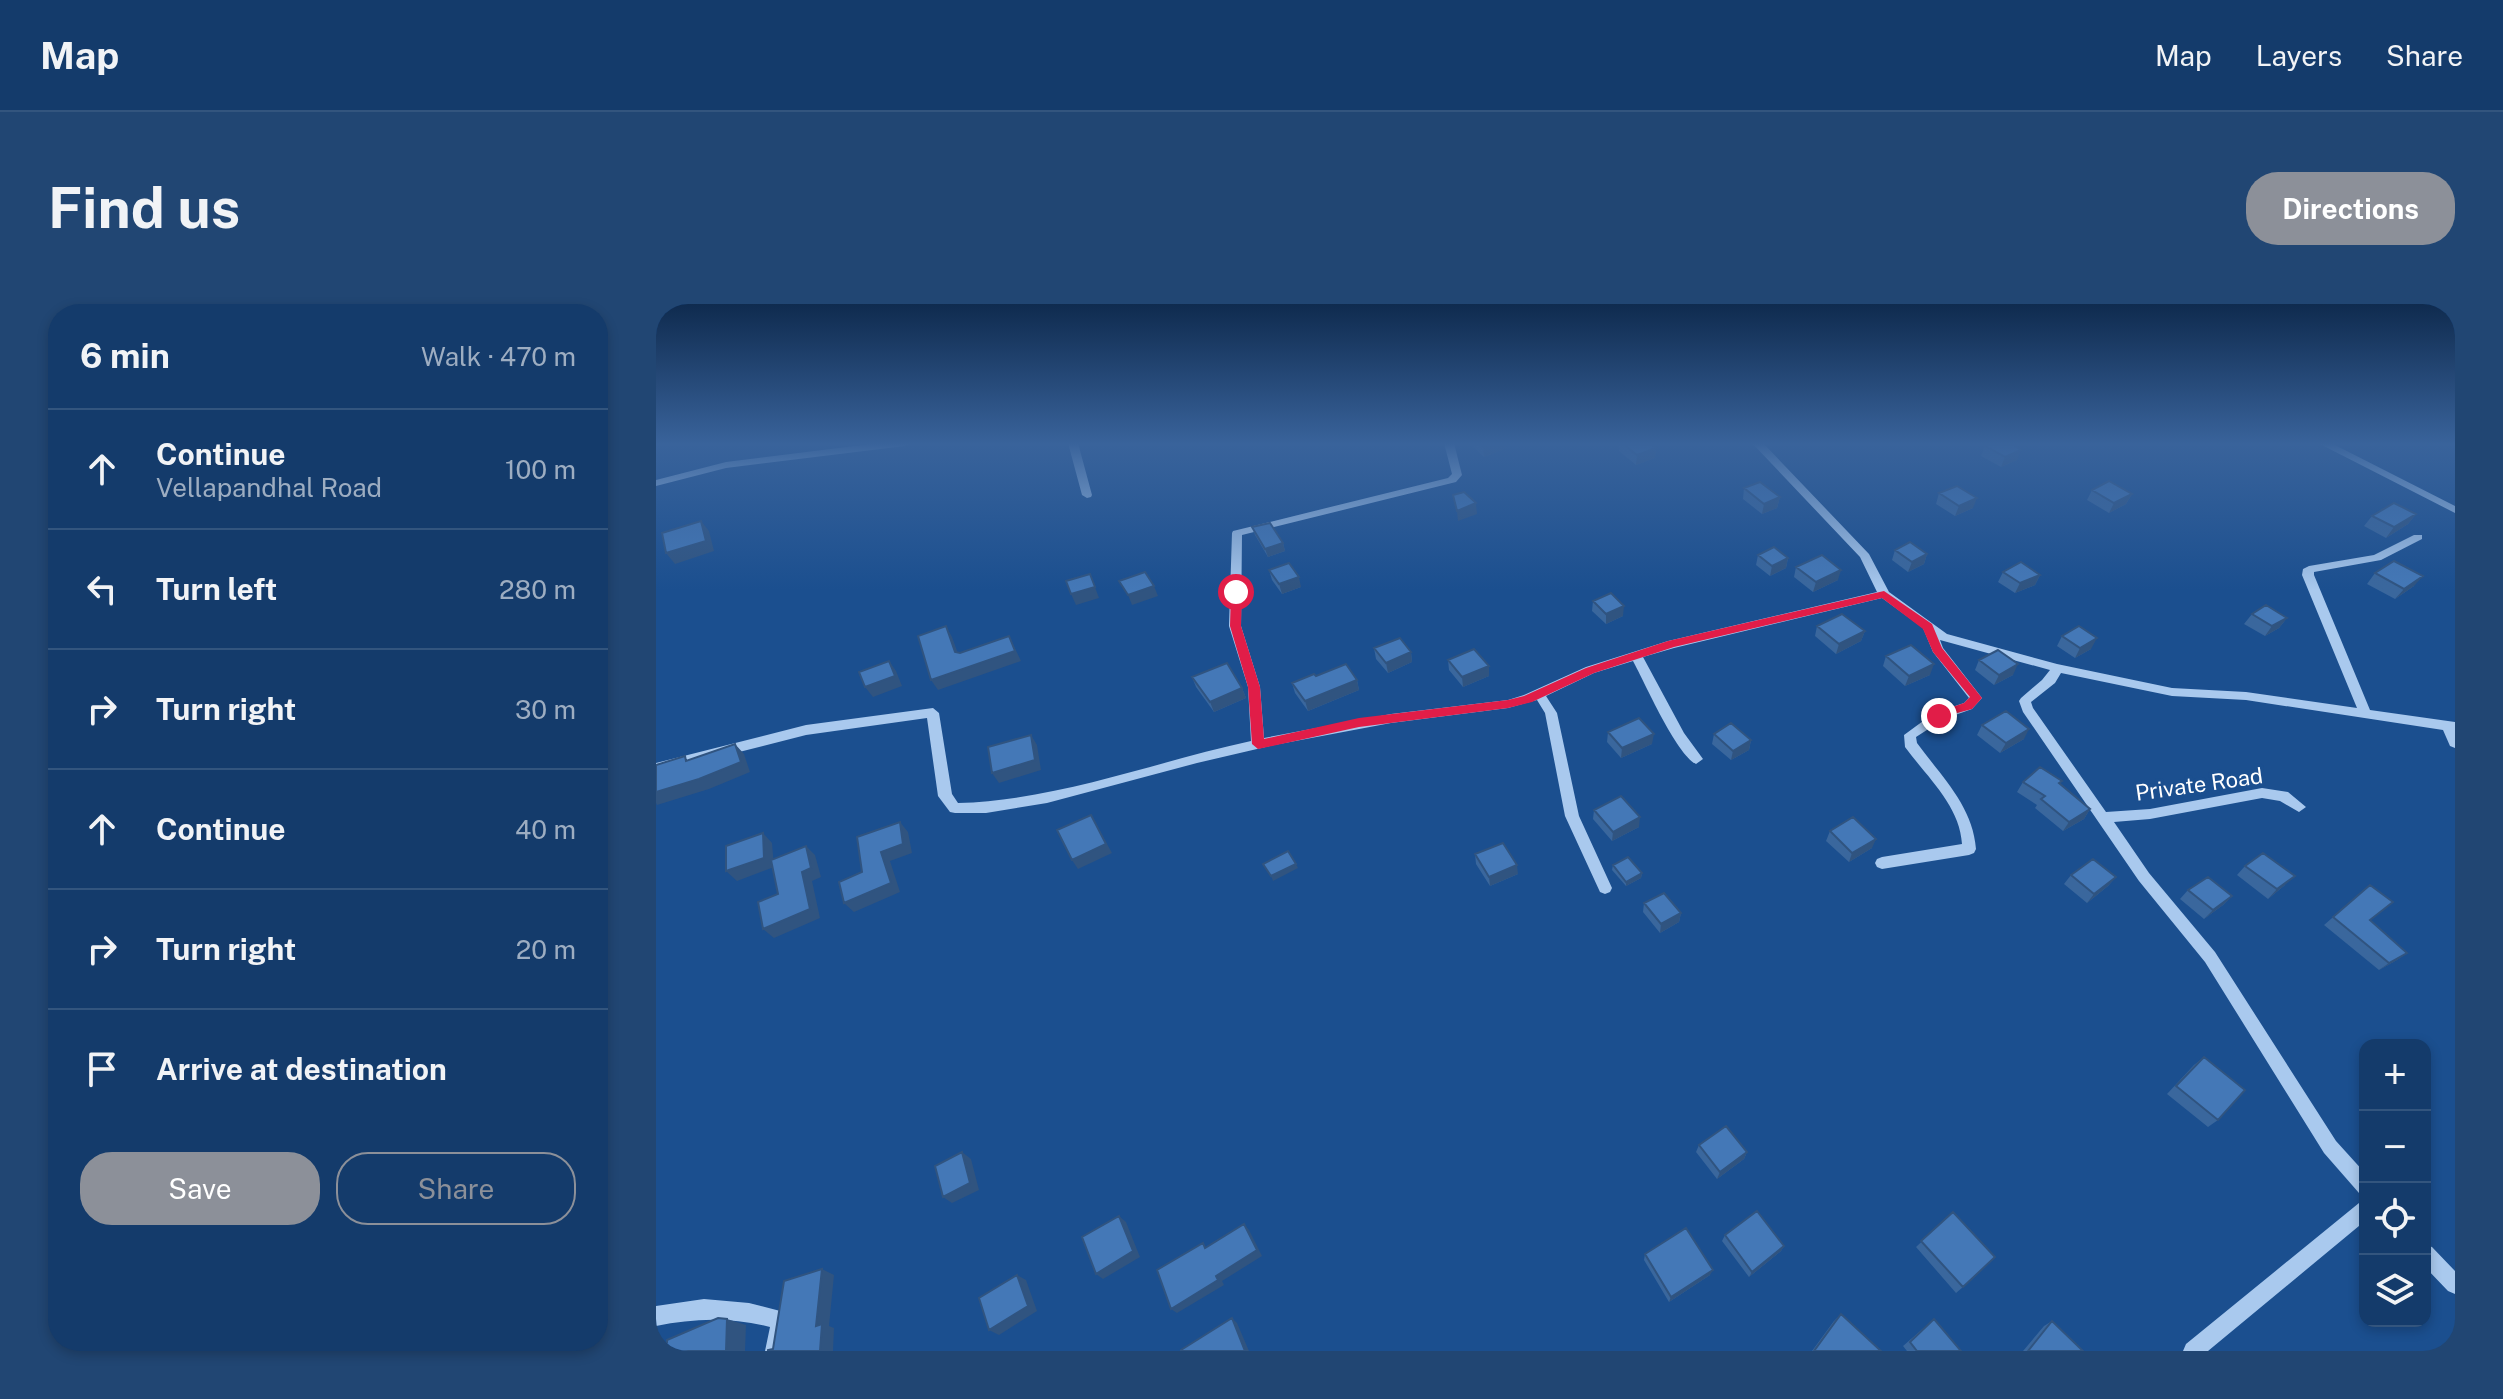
<!DOCTYPE html>
<meta charset="utf-8">
<style>
:root{--surface:#143b6b;--page:#214673;--text:#f1f3f6;--muted:#9dadc1;--line:#33557e;--accent:#8c9099}
body{margin:0;font-family:"Public Sans",sans-serif;background:var(--page);color:var(--text)}
.controls{position:absolute;right:24px;bottom:24px;display:grid;overflow:hidden;border-radius:16px;box-shadow:0 4px 12px #0003}
.controls button{width:72px;height:72px;display:grid;place-items:center;padding:0;border:0;border-bottom:2px solid var(--line);background:var(--surface);color:var(--text);font:40px sans-serif}
.stop{position:absolute;width:24px;height:24px;margin:-18px;border:6px solid #e11d48;border-radius:50%;background:#fff}
.stop.end{background:#e11d48;border-color:#fff;box-shadow:0 2px 8px #0008}
.list{margin:0;padding:0;list-style:none}
h2{display:flex;justify-content:space-between;align-items:center;height:104px;margin:0;padding:0 32px;font-size:34px}
h2 small{font-size:26px;font-weight:400;color:var(--muted)}
.list li{display:grid;grid-template-columns:52px 1fr auto;gap:24px;align-items:center;box-sizing:border-box;height:120px;padding:0 32px;border-top:2px solid var(--line)}
.list b{display:block;font-size:30px;white-space:nowrap}
.list p{margin:0;font-size:26px;white-space:nowrap;color:var(--muted)}
.list em{font-size:26px;font-style:normal;color:var(--muted)}
.actions{display:flex;gap:16px;padding:24px 32px}
.actions a{flex:1;padding:18px 0;border:2px solid var(--accent);border-radius:32px;text-align:center;font-size:28px;color:var(--accent)}
.actions .main{background:var(--accent);color:#fff}
.icon{flex:none;width:44px;height:44px;fill:none;stroke:currentColor;stroke-width:2;stroke-linecap:round;stroke-linejoin:round}
.map{position:relative;flex:none;width:1799px;height:1047px;overflow:hidden;border-radius:32px}
header{display:flex;align-items:center;gap:48px;box-sizing:border-box;height:112px;padding:0 40px;background:var(--surface);border-bottom:2px solid var(--line)}
header strong{font-size:38px}
nav{display:flex;gap:44px;margin-inline-start:auto;font-size:28px}
.intro{display:flex;align-items:center;justify-content:space-between;box-sizing:border-box;height:192px;padding:0 48px}
h1{margin:0;font-size:56px}
.button{padding:20px 36px;border-radius:32px;background:var(--accent);color:#fff;font-size:28px;font-weight:700}
main{display:flex;gap:48px;padding:0 48px}
aside{flex:1;background:var(--surface);border-radius:32px;box-shadow:0 4px 12px #0003}
.map>svg:first-child{display:block}
.lines{fill:none;stroke-linecap:round;stroke-linejoin:round}
.minor{fill:#a9c9ee;fill-rule:evenodd}
.wall{fill:#3a679d}
.shaded-wall{fill:#305480}
.building{fill:#4478b7;stroke:#305480;stroke-width:2}
.route{fill:#e11d48}
.labels{text-anchor:middle;stroke-width:7;stroke-linejoin:round;paint-order:stroke}
.street-label{font-size:22px;fill:#fff;stroke:#1b4f8f}
</style>
<header>
<strong>Map</strong>
<nav><a>Map</a><a>Layers</a><a>Share</a></nav>
</header>
<div class="intro"><h1>Find us</h1><a class="button">Directions</a></div>
<main>
<aside>
<h2>6 min<small>Walk · 470 m</small></h2>
<ul class="list">
<li><svg class="icon" aria-label="ahead" viewBox="0 0 24 24"><path d="M12 20V5M6 11l6-6 6 6"/></svg><div><b>Continue</b><p>Vellapandhal Road</p></div><em>100 m</em></li>
<li><svg class="icon" aria-label="left" viewBox="0 0 24 24"><path d="M17 20v-9H6M10 6l-5 5 5 5"/></svg><div><b>Turn left</b></div><em>280 m</em></li>
<li><svg class="icon" aria-label="right" viewBox="0 0 24 24"><path d="M7 20v-9h11M14 6l5 5-5 5"/></svg><div><b>Turn right</b></div><em>30 m</em></li>
<li><svg class="icon" aria-label="ahead" viewBox="0 0 24 24"><path d="M12 20V5M6 11l6-6 6 6"/></svg><div><b>Continue</b></div><em>40 m</em></li>
<li><svg class="icon" aria-label="right" viewBox="0 0 24 24"><path d="M7 20v-9h11M14 6l5 5-5 5"/></svg><div><b>Turn right</b></div><em>20 m</em></li>
<li><svg class="icon" aria-label="arrive" viewBox="0 0 24 24"><path d="M6 21V4h12l-3 4 3 4H6"/></svg><div><b>Arrive at destination</b></div></li>
</ul>
<div class="actions"><a class="main">Save</a><a>Share</a></div>
</aside>
<div class="map">
<svg width="1799" height="1047" viewBox="0 0 1799 1047">
<rect width="100%" height="100%" fill="#1b4f8f"/>
<g class="lines">
<path class="minor" d="M223,139H254L249,142L70,164L0,182V176L70,158Z
M412,139H422L436,191L435,193L431,194L426,191Z
M788,139H798L806,171L800,178L586,231L585,322L604,383L608,434L735,410L852,396L868,391L930,363L1012,337L1221,288L1204,253L1096,139H1107L1213,250L1233,288L1291,330L1401,360L1516,384L1590,388L1701,404L1646,271L1647,265L1653,262L1718,251L1758,231H1766V235L1725,256L1658,268V271L1714,406L1799,418V444L1794,442L1787,426L1590,396L1516,392L1405,369L1399,379L1375,398L1377,404L1450,508L1494,505L1606,484L1632,488L1650,503L1643,508L1624,497L1606,494L1494,515L1458,518L1493,569L1559,648L1680,837L1709,869V892L1703,889L1668,849L1549,658L1483,577L1367,408L1363,397L1365,394L1386,376L1394,366L1284,336L1287,344L1326,394L1316,405L1288,415L1260,433L1261,439C1285,472 1317,502 1320,545L1318,549L1313,551L1226,565L1221,563L1219,559L1221,555L1226,553L1306,540C1304,502 1271,473 1249,443L1248,431L1278,409L1308,399L1313,394L1277,348L1267,324L1226,294L1018,344L987,353L1028,429L1047,455L1040,460C1020,450 989,379 977,357L938,369L890,392L901,409L923,512L956,584L954,588L949,590L944,588L909,512L889,409L881,396L852,404L735,419L618,441L541,459L391,499L330,509H299L294,508L282,492L271,414L150,431L0,469V459L150,421L277,404L283,409L296,490L302,499C403,496 498,458 595,437L592,383L573,322L576,229L577,227L792,174L796,170Z
M1662,139H1675L1799,202V209Z
M1709,896V917L1552,1047H1527L1530,1040L1703,899Z
M1769,941L1776,943L1799,967V990L1792,987L1769,963Z
M48,995L93,999L132,1009L135,1016L129,1047H109L114,1023C75,1013 39,1014 0,1022V1002Z"/>
</g>
<path class="wall" d="M813,139H850L851,144L828,153Z
M963,139H993L1000,144L999,154L980,161L963,147Z
M1329,142L1361,156L1345,163L1325,152Z
M1088,184L1124,193L1121,204L1106,210L1087,195Z
M1436,186L1476,190L1470,200L1453,209L1431,196Z
M1283,189L1317,204L1299,212L1280,200Z
M1760,210L1752,220L1730,234L1708,222L1716,212Z
M596,223L627,239L629,247L612,253L599,231Z
M1239,246L1271,250L1268,260L1252,268L1236,256Z
M1102,251L1132,254L1130,264L1114,272L1100,261Z
M1140,263L1182,276L1157,288L1138,273Z
M613,266L645,283L626,290L616,276Z
M1347,268L1384,271L1379,281L1359,289L1342,278Z
M1719,269L1758,282L1739,295L1711,280Z
M937,297L967,312L950,320L936,307Z
M1596,310L1631,314L1623,324L1609,332L1588,320Z
M1161,322L1209,327L1205,337L1180,350L1159,332Z
M1406,332L1435,345L1419,354L1401,342Z
M718,344L755,348L756,358L732,369L720,355Z
M1230,352L1274,371L1249,382L1227,362Z
M792,356L833,362V372L807,383L793,366Z
M1323,356L1357,371L1338,381L1319,366Z
M660,372L701,376L703,386L652,407L639,389L636,379Z
M536,373L586,384L590,394L558,408L540,383Z
M1326,421L1368,435L1344,449L1321,431Z
M952,428L996,440L965,454L951,438Z
M1058,430L1095,436L1093,446L1075,456L1056,440Z
M1367,478L1404,480L1434,505L1428,515L1407,527L1379,504L1381,501L1361,488Z
M938,506L983,523L956,537L937,515Z
M1174,527L1216,544L1193,558L1170,537Z
M819,550L862,570L834,582L820,560Z
M957,561L986,569L985,574L970,582L956,566Z
M1589,562L1629,581L1612,595L1581,571Z
M1415,571L1460,573L1452,582L1431,599L1408,580Z
M1714,581V616L1751,649L1741,656L1723,666L1668,621Z
M1532,586L1576,592L1567,601L1548,615L1524,595Z
M988,599L1025,609L1023,618L1004,629L987,608Z
M1548,753L1562,816L1552,823L1511,790L1538,761Z
M1043,841L1091,848L1088,855L1061,875L1040,848Z
M1297,908L1307,983L1300,989L1260,943Z
M1069,931L1128,942L1125,947L1093,973L1066,937Z
M989,950L1054,971L1013,998L988,956Z
M1185,1010L1225,1047H1156L1178,1017Z
M1278,1015L1305,1047H1251L1247,1042Z
M1396,1017L1427,1047H1367L1388,1022Z"/>
<path class="shaded-wall" d="M838,139H850L851,144L828,153L827,143Z
M1000,144L999,154L980,161L981,151Z
M1365,146L1361,156L1345,163L1349,153Z
M1476,190L1470,200L1453,209L1458,199Z
M1124,193L1121,204L1106,210L1108,200Z
M1321,194L1317,204L1299,212L1303,202Z
M820,199L821,210L802,217L801,207Z
M1760,210L1752,220L1730,234L1738,223Z
M45,217L53,227L58,247L19,260L10,249Z
M627,239L629,247L612,253L609,245Z
M1271,250L1268,260L1252,268L1256,258Z
M1132,254L1130,264L1114,272L1116,262Z
M1185,266L1182,276L1157,288L1160,278Z
M434,270L443,294L420,301L415,290Z
M1384,271L1379,281L1359,289L1364,279Z
M1767,272L1758,282L1739,295L1748,285Z
M643,273L645,283L626,290L623,280Z
M498,282L502,292L476,301L472,291Z
M968,302L967,312L950,320V310Z
M1631,314L1623,324L1609,332L1616,322Z
M290,322L296,333L305,358L299,348Z
M1209,327L1205,337L1180,350L1183,340Z
M353,332L365,357L282,386L275,376Z
M1441,334L1435,345L1419,354L1424,344Z
M755,348L756,358L732,369L730,359Z
M233,357L240,367L246,382L217,393L209,383Z
M1278,360L1274,371L1249,382L1253,372Z
M1362,360L1357,371L1338,381L1343,371Z
M833,362V372L807,383L806,373Z
M701,376L703,386L652,407L649,397Z
M586,384L590,394L558,408L554,398Z
M1373,425L1368,435L1344,449L1350,439Z
M998,430L996,440L965,454L966,444Z
M375,431L381,441L385,466L343,479L336,469Z
M1095,436L1093,446L1075,456L1077,447Z
M79,440L88,450L94,468L53,485L1,501L0,499V488Z
M1434,505L1428,515L1407,527L1413,518Z
M984,513L983,523L956,537L957,528Z
M244,518L252,528L256,549L234,557L244,588L198,608L188,599L225,548Z
M440,520L456,549L422,565L416,556Z
M107,529L116,539L118,563L81,577L70,567Z
M1220,535L1216,544L1193,558L1196,549Z
M150,542L159,551L165,573L156,577L164,614L118,634L107,625L146,568Z
M640,560L642,564L617,577L615,572Z
M861,561L862,570L834,582L833,573Z
M986,569L985,574L970,582V578Z
M1639,572L1629,581L1612,595L1621,585Z
M1460,573L1452,582L1431,599L1438,590Z
M1576,592L1567,601L1548,615L1557,606Z
M1025,609L1023,618L1004,629L1005,620Z
M1751,649L1741,656L1723,666L1733,659Z
M306,848L315,855L323,886L296,899L287,893Z
M1091,848L1088,855L1061,875L1064,868Z
M463,912L470,918L484,953L447,975L440,970Z
M588,920L593,926L606,952L566,977L568,981L521,1009L515,1005L560,972Z
M1128,942L1125,947L1093,973L1096,968Z
M166,965L178,971L173,1022L178,1024L177,1047H164L160,1022Z
M1057,966L1054,971L1013,998L1015,993Z
M361,971L370,976L381,1007L343,1031L333,1026Z
M576,1014L581,1019L593,1047H589Z
M71,1015L90,1021L89,1047H70Z"/>
<path class="building" d="M822,139H838L827,143Z
M966,139H993L1000,144L981,151Z
M1334,139H1354L1365,146L1349,153L1329,142Z
M1453,177L1476,190L1458,199L1436,186Z
M1104,178L1124,193L1108,200L1088,184Z
M1301,182L1321,194L1303,202L1283,189Z
M808,188L820,199L801,207L797,191Z
M1738,199L1760,210L1738,223L1716,212Z
M45,217L50,237L10,249L6,229Z
M614,219L627,239L609,245L596,223Z
M1254,238L1271,250L1256,258L1239,246Z
M1118,243L1132,254L1116,262L1102,251Z
M1166,251L1185,266L1160,278L1140,263Z
M1738,257L1767,272L1748,285L1719,269Z
M1365,258L1384,271L1364,279L1347,268Z
M633,259L643,273L623,280L613,266Z
M489,268L498,282L472,291L463,277Z
M434,270L439,283L415,290L410,277Z
M955,289L968,302L950,310L937,297Z
M1610,301L1631,314L1616,322L1596,310Z
M1186,310L1209,327L1183,340L1161,322Z
M290,322L299,348L304,349L353,332L359,347L275,376L262,332Z
M1423,322L1441,334L1424,344L1406,332Z
M744,334L755,348L730,359L718,344Z
M1255,341L1278,360L1253,372L1230,352Z
M818,345L833,362L806,373L792,356Z
M1342,346L1362,360L1343,371L1323,356Z
M233,357L239,372L209,383L203,368Z
M571,359L586,384L554,398L536,373Z
M690,360L701,376L649,397L636,379L658,370L660,372Z
M1350,407L1373,425L1350,439L1326,421Z
M983,414L998,430L966,444L952,428Z
M1075,419L1095,436L1077,447L1058,430Z
M375,431L379,456L336,469L332,443Z
M79,440L85,458L43,475L0,488V461L29,452L30,457Z
M1384,463L1406,477L1403,479L1434,505L1413,518L1385,495L1389,492L1367,478Z
M965,492L984,513L957,528L938,506Z
M435,511L450,540L416,556L401,526Z
M1197,513L1220,535L1196,549L1174,527Z
M244,518L247,540L225,548L235,579L188,599L183,578L206,568L201,533Z
M107,529L108,554L70,567V542Z
M847,539L861,561L833,573L819,550Z
M150,542L155,564L146,568L154,605L107,625L102,598L122,590L115,556Z
M632,547L640,560L615,572L607,560Z
M1607,549L1639,572L1621,585L1589,562Z
M972,553L986,569L970,578L957,561Z
M1437,555L1460,573L1438,590L1415,571Z
M1552,573L1576,592L1557,606L1532,586Z
M1714,581L1737,598L1714,616L1751,649L1733,659L1677,613Z
M1008,589L1025,609L1005,620L988,599Z
M1548,753L1589,786L1562,816L1520,782Z
M1070,822L1091,848L1064,868L1043,841Z
M306,848L314,879L287,893L279,862Z
M1101,907L1128,942L1096,968L1069,931Z
M1297,908L1339,953L1307,983L1265,937Z
M463,912L477,947L440,970L426,933Z
M588,920L601,946L560,972L562,976L515,1005L501,966L547,939L549,944Z
M1030,924L1057,966L1015,993L989,950Z
M166,965L160,1022L166,1020L164,1047H112V1046L117,1045L128,977Z
M361,971L372,1002L333,1026L323,994Z
M1185,1010L1225,1047H1158Z
M62,1014L71,1015L70,1047H11V1036Z
M576,1014L589,1047H525V1046Z
M1278,1015L1305,1047H1261L1254,1038Z
M1396,1017L1427,1047H1372Z"/>
<linearGradient id="sky" x2="0" y2="1"><stop stop-color="#0f2b4f"/><stop offset="0.49" stop-color="#39639b"/><stop offset="1" stop-color="#39639b" stop-opacity="0"/></linearGradient>
<rect width="1799" height="286" fill="url(#sky)"/>
<path class="route" d="M580,285L586,288L585,322L604,383L608,435L703,414L852,396L868,392L930,364L1012,337L1228,287L1276,320L1286,344L1326,394L1316,405L1279,415V409L1308,399L1314,393L1277,348L1267,325L1226,294L1018,343L938,369L876,398L852,404L703,423L602,445L596,440L592,383L574,322L575,288Z"/>
<g class="labels">
<g class="street-label">
<text transform="translate(1543 480) rotate(-8)" y="8">Private Road</text>
</g>
</g>
</svg>
<div class="controls">
<button>+</button>
<button>−</button>
<button><svg class="icon" aria-label="locate" viewBox="0 0 24 24"><circle cx="12" cy="12" r="6"/><path d="M12 2v4M12 18v4M2 12h4M18 12h4"/></svg></button>
<button><svg class="icon" aria-label="layers" viewBox="0 0 24 24"><path d="M12 4l9 5-9 5-9-5zM3 14l9 5 9-5"/></svg></button>
</div>
<div class="stop" style="left:580px;top:288px"></div>
<div class="stop end" style="left:1283px;top:412px"></div>
</div>
</main>
